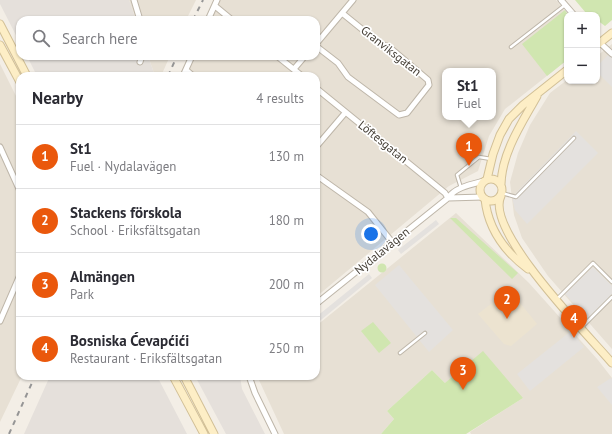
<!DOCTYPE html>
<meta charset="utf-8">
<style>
:root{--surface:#fff;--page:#f2f2f3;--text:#2b2b33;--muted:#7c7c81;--line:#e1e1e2;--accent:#ea580c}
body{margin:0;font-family:"PT Sans",sans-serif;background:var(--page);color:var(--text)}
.controls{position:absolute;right:12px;top:12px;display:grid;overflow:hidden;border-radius:8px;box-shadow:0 1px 3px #0004}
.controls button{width:36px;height:36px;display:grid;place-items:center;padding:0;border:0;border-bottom:1px solid var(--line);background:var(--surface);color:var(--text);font:20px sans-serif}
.you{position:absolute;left:371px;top:234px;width:14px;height:14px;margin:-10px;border:3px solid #fff;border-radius:50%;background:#1a73e8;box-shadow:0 0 0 6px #1a73e833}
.badge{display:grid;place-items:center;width:26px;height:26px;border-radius:50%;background:var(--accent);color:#fff;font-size:13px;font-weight:700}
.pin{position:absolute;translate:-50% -33px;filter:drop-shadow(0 1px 2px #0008)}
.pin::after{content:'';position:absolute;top:21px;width:14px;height:12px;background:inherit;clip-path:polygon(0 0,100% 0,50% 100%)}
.popup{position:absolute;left:442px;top:68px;width:54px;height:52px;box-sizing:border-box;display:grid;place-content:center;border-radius:8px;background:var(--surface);filter:drop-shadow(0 1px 3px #0005);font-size:13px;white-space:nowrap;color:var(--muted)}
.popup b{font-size:15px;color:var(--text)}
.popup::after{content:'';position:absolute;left:50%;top:100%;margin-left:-8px;border:8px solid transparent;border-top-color:var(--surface)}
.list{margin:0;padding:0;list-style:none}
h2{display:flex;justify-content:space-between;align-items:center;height:52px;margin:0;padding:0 16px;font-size:17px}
h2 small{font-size:13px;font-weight:400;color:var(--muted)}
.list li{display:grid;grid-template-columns:26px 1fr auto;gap:12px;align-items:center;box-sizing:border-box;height:64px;padding:0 16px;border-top:1px solid var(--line)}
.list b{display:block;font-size:15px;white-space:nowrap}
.list p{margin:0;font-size:13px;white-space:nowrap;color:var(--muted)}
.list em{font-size:13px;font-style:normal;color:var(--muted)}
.icon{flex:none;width:22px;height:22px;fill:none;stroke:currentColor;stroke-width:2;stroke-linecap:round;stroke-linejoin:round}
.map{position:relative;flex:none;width:612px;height:434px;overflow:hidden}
.search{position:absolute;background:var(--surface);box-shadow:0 1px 3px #0004;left:16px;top:16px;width:304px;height:44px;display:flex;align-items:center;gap:10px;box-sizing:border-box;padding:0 14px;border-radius:12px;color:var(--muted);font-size:15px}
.panel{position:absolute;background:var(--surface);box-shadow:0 1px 3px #0004;left:16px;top:72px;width:304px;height:308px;border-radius:12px}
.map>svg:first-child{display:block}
.residential{fill:#e7e0d4;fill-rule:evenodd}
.industrial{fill:#e5e0db}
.education{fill:#ece3d0}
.green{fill:#d0e6b0}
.parking{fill:#e4e1de}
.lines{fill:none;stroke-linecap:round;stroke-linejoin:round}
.lane-casing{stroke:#beb6a9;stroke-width:4.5}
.street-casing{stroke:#beb6a9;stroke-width:7}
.secondary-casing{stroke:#d2c097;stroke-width:9}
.lane{stroke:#fff;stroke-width:2.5}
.street{stroke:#fff;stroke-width:5}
.secondary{stroke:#fdeec6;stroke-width:7}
.rail{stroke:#959595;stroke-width:2;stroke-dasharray:5 5;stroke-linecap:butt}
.labels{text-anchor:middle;stroke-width:3.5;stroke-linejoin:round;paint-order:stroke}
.street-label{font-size:12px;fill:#453f36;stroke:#fff}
</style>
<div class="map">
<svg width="612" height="434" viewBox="0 0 612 434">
<rect width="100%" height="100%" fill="#f3eee6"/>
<path class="residential" d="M129,0H196L186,20H136Z
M215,0H556L568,15L567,60L505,109L489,136L478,171L449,186L316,297V76H179L189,56H316V20H206ZM445,71H493V117H445Z
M612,44V349L548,276L522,238L514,215L510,182L518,153L530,125L550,93L567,80L597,81V56Z
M148,56H170L161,76H155Z
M0,64L20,104V376H22L0,422Z
M456,213L529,283L598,360L612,378V434H471L470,432L523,398L445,383L432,370L387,411L394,419L381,434H284L258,378L259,376H316V326Z"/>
<path class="industrial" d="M0,0H129L136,20H20V43L0,4Z
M27,56H148L155,76H37Z
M50,376H157L187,434H24Z
M195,376H240L242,389L265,434H226Z"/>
<path class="education" d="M505,293H512L537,324L511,346L504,344L478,314Z"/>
<path class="green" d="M575,0H612V20L605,26L597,20V15L586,13Z
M565,10L568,15L567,60L547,76L522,44Z
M450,218H456L518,273L512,279Z
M377.5 268a4.5 4.5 0 1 1 9 0a4.5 4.5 0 1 1-9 0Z
M373,322L391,343L379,353L361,331Z
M483,351L523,398L466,434H381L394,419L387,411L432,370L445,383Z"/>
<path class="parking" d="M612,51V87L597,72V66Z
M576,131L598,153L527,224L515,210L512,197Z
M436,220L439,224L401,254L398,250Z
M399,265L453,330L429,352L375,285Z
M593,267L612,286V294L588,318L565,294Z
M369,274L372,278L316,324V317Z
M571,331L584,347L530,391L517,374Z
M611,378L612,379V405L597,387Z"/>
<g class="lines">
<defs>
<path id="lane" d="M511,47L565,5
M461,188L457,175L479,157L491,159
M502,193L516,197L574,138
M557,299L593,263L612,282
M582,327L612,297
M400,353L425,333"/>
<path id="street" d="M134,0L140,20
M561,0L574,15
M215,6L232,20
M208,20L217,0
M597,40L612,54
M316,44L353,0
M316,46L338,63L348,77L399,115L407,113L429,85L428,80L389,47L379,43L342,13
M277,56L302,76
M140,62L142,56
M294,69L305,56
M186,70L193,76
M183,76L192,56
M316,88L445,193L448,198
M0,147L20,191
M316,147L345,113
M316,175L368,212L392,242
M448,198L483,197
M316,304L448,198C455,187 473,184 484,181
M0,321L20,275
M249,376L255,393L275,434"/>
<path id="secondary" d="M0,24L27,76
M0,45L20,82
M597,45L612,33
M480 190a11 11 0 1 1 22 0a11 11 0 1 1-22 0Z
M487,179L493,154L500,135L509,119L523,105L567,70
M501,184C502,152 522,123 537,96
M501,196C484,230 589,336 612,363
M485,199C488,229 504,251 528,269
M173,376L204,434
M184,376L214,434"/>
</defs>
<use href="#lane" class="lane-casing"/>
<use href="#street" class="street-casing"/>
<use href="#secondary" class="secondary-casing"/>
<use href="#lane" class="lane"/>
<use href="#street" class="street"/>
<use href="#secondary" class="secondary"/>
<path class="rail" d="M193,20L203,0
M168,76L177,56
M9,434L35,376"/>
</g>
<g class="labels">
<g class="street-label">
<text transform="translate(391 51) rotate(38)" y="4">Granviksgatan</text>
<text transform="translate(383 142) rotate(39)" y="4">Löftesgatan</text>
<text transform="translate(382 251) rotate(-39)" y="4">Nydalavägen</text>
</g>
</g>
</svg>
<div class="controls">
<button>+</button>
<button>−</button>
</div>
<div class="you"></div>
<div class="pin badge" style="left:469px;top:166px">1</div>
<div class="popup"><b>St1</b>Fuel</div>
<div class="pin badge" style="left:507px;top:319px">2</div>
<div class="pin badge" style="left:463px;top:390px">3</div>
<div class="pin badge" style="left:574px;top:338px">4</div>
<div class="search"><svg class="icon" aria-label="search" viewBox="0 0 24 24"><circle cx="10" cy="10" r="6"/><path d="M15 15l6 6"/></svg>Search here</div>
<section class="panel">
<h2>Nearby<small>4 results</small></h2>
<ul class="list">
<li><span class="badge">1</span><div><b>St1</b><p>Fuel · Nydalavägen</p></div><em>130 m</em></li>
<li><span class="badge">2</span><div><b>Stackens förskola</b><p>School · Eriksfältsgatan</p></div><em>180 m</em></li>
<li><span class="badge">3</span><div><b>Almängen</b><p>Park</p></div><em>200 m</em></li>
<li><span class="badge">4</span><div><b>Bosniska Ćevapćići</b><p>Restaurant · Eriksfältsgatan</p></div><em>250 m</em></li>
</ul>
</section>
</div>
